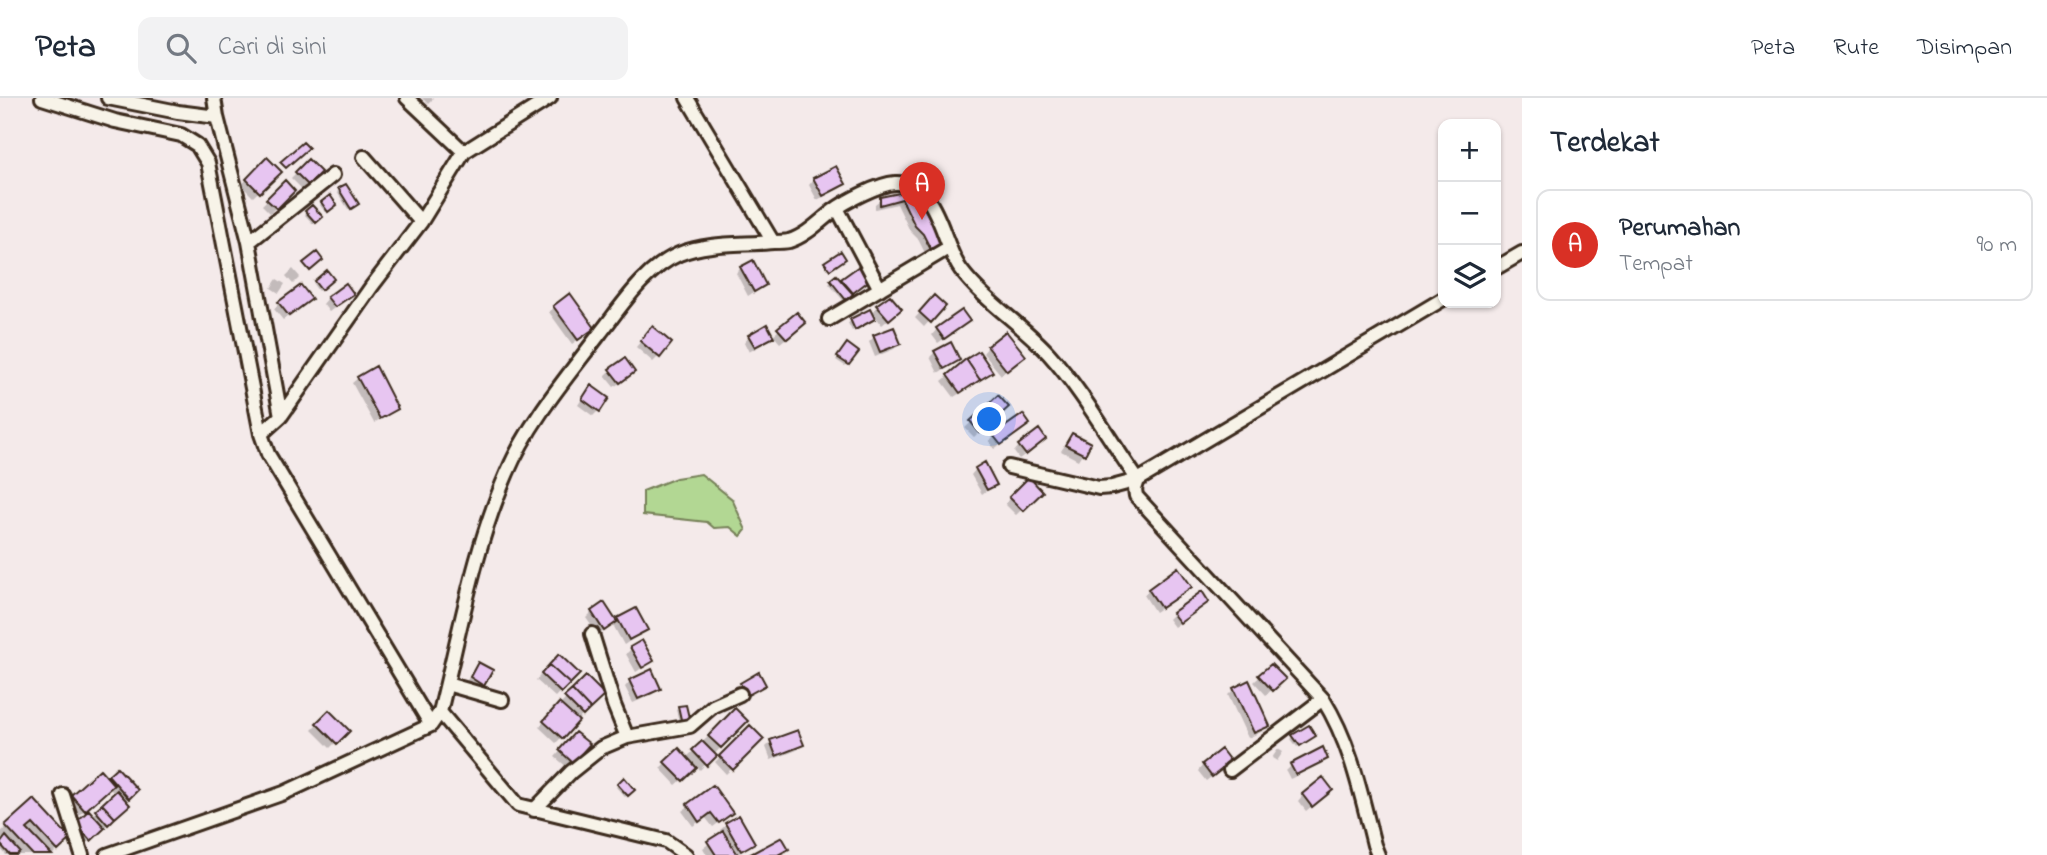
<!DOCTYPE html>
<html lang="id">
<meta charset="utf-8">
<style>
:root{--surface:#fff;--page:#f2f2f3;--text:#1f2937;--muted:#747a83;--line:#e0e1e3;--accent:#d93025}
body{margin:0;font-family:"Indie Flower",sans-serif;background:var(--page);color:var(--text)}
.controls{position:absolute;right:21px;top:21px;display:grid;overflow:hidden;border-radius:14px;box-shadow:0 2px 5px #0004}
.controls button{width:63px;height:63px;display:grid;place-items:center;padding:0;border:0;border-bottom:2px solid var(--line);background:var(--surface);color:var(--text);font:35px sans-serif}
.you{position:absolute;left:990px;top:322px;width:24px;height:24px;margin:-18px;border:5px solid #fff;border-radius:50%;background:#1a73e8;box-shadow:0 0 0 10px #1a73e833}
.badge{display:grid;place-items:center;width:46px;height:46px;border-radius:50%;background:var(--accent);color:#fff;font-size:23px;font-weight:700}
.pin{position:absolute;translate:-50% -58px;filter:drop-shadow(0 2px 4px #0008)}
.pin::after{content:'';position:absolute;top:37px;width:24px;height:21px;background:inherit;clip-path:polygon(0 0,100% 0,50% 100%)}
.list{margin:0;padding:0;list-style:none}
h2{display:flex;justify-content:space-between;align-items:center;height:91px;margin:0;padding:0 28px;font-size:30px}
h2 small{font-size:23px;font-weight:400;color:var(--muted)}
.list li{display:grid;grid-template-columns:46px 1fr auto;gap:21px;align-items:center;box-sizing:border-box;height:112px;margin:0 14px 14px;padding:0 14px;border:2px solid var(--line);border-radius:14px}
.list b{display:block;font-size:26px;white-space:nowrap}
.list p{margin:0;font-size:23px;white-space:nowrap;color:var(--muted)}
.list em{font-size:23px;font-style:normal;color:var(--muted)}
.icon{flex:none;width:38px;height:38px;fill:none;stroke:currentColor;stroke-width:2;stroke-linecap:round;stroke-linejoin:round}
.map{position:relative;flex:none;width:1522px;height:757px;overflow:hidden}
header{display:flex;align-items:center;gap:42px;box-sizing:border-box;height:98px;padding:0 35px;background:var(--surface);border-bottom:2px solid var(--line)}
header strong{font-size:33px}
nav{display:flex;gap:38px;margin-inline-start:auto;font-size:24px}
.search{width:490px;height:63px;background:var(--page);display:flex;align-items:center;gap:18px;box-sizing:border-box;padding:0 24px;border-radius:14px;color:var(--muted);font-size:26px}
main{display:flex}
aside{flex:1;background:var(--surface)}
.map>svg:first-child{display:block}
.green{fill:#b2d793;stroke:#768058;stroke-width:2}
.shadow{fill:#0003}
.building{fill:#e7c5f1;stroke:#3b2a1e;stroke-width:2}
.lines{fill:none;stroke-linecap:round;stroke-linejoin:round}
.minor-casing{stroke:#3b2a1e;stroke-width:18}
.minor{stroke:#f7f3e8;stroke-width:12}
</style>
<header>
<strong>Peta</strong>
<div class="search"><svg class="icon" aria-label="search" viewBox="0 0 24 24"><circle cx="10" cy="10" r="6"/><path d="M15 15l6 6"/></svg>Cari di sini</div>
<nav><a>Peta</a><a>Rute</a><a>Disimpan</a></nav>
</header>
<main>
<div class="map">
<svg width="1522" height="757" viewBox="0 0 1522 757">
<rect width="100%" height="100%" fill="#f4eaea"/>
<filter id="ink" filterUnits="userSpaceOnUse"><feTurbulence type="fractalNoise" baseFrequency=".0143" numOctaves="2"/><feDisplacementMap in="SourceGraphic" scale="14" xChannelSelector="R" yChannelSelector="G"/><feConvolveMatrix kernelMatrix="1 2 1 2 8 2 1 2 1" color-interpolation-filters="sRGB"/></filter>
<g filter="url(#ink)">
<path class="green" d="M701,376L732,401L746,432L741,438L730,429L714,430L707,424L643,417V393L676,380Z"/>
<path class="shadow" d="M422,0H434L428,6Z
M267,62L279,74L253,99L241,87Z
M308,63L319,74L302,91L291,80Z
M814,81L844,85L839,91L817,102L809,87Z
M285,85L293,93L270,115L262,107Z
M339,92L354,108L348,111L337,94Z
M908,95L941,147L926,157L918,141L910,133L897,106L875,111V106L881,101Z
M322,105L333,109L325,114L320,107Z
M312,109L321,119L313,126L304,116Z
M741,170L764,187L748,198L736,175Z
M859,170L862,187L843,202L829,186L836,179L841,185Z
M293,171L300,179L293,186L286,178Z
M327,175L332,181L318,193L313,186Z
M277,181L285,186L279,195L271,190Z
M328,200L346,201L329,214L323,206Z
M934,200L943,208L924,229L915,220Z
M279,205L304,206L283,222L274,211Z
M555,209L587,235L572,246L549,214Z
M877,209L894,217L882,227L872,214Z
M869,213L871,223L852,233L848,225Z
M797,217L798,231L780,245L773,237L766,244L749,254L744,244L749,238H772Z
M968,223L938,245L932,237L937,231Z
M647,236L659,258L653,264L636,249Z
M874,239L899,245L894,251L875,259L869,244Z
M847,247L856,254L845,268L836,262Z
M988,249L1018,263L1001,277L983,255Z
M935,254L958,262L938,275L930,259Z
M611,272L628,279L614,289L605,278Z
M948,278L985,279L954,299L942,283Z
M358,280L396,311L374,325L352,285Z
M586,295L599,312L593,318L578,307Z
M998,299L1006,309L974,339L965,330Z
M1022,331L994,351L989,343L994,338Z
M1072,337L1088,346L1078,362L1061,353Z
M1039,346L1019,361L1014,354L1019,348Z
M976,371L995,386L982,396L971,377Z
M1029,382L1040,394L1016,417L1005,406Z
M1149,492L1184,494L1155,514L1144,497Z
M1202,509L1174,529L1168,521L1173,516Z
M592,514L615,524L618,521L646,532L624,547L613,527L598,537L586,520Z
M631,551L652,563L636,574L626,556Z
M559,558L577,576L555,599L536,582Z
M478,566L483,587L477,592L465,585Z
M1271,568L1284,581L1266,597L1254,584Z
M586,580L602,597L556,645L539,629Z
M630,583L659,590L653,596L633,605L625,589Z
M1248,585L1268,627L1263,633L1248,640L1228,597L1234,591Z
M741,586L764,587L742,602L736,591Z
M679,610L686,626L680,627L676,612Z
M735,613L745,623L700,672L697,668L676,687L660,670L679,653L686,660Z
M329,615L347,633L330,650L312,632Z
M750,629L762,641L726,676L715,664Z
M576,636L587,647L567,669L555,659Z
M1293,639L1311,640L1297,649L1291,641Z
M771,644L802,646L797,652L771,662L766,649Z
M1278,651L1283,654L1277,663L1272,660Z
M1326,660L1321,666L1290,681L1286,673L1291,668Z
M1203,667L1224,669L1206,683L1198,673Z
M117,671L136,692L124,704L122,713L85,747L71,732L92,718L115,696L109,690L79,717L67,704L73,698L107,681Z
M624,682L632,692L625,699L616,689Z
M713,690L725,720L713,729L705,719L693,728L682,713Z
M1303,697H1325L1306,713L1298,703Z
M34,703L69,741L52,757H6L0,750V746L3,743L0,735Z
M738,720L753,745L736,757H707L703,750L722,736L720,732L726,727Z"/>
<path class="building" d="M303,44L309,50L286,70L280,64Z
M267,59L282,74L260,95L246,81Z
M308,61L321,74L308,87L295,74Z
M836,68L846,86L823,98L813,80Z
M285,82L295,93L277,111L266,101Z
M346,86L359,106L351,111L338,90Z
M909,93L918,97L943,147L931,152L923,136L915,128L902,101L880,107V99Z
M330,97L337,107L328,114L321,104Z
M312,107L323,119L316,125L305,113Z
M841,153L846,161L830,172L824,164Z
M317,154L323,162L310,173L303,165Z
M753,162L766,187L754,194L740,169Z
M859,168L870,182L853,195L841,181Z
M327,172L334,181L321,192L314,183Z
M836,177L853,196L846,202L830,182Z
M346,185L354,196L335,209L327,199Z
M301,187L312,201L289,218L278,204Z
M570,195L595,230L578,242L553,208Z
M890,197L902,211L889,222L876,207Z
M934,197L946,208L931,225L919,214Z
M870,211L875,221L855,232L850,221Z
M962,212L970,223L944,241L936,230Z
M797,214L806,225L787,241L777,230Z
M767,226L774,239L755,249L748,237Z
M652,228L672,245L660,260L640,243Z
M894,229L901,246L880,254L873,237Z
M1006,233L1026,258L1007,273L987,248Z
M951,244L960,262L944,271L934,253Z
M847,245L859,254L849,267L837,259Z
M979,253L993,274L980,282L966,261Z
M625,260L635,274L620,285L609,271Z
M966,261L980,282L960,295L947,277Z
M376,268L398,311L380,321L357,279Z
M591,287L609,300L600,314L582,301Z
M998,297L1009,309L980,335L970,323Z
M1023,316L1030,326L1001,347L993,337Z
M1039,331L1046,341L1026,357L1018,347Z
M1072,335L1091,345L1085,357L1065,347Z
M985,364L997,387L987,392L975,370Z
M1029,379L1043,394L1023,413L1009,399Z
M1178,469L1192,489L1161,510L1148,491Z
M1202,493L1209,504L1180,525L1172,515Z
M604,504L617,524L604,533L591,513Z
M636,510L648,532L629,542L617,520Z
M642,542L654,563L642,570L630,549Z
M559,556L580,576L570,586L549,567Z
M478,564L493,572L484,588L470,579Z
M1271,566L1286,581L1273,593L1258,577Z
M549,567L570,586L561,595L541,576Z
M652,571L661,591L638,601L629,582Z
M759,574L766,587L748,597L740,585Z
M586,578L605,597L590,611L572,592Z
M1249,582L1270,628L1254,635L1233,590Z
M572,592L590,611L583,618L564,599Z
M559,605L579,623L563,641L543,623Z
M686,607L690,624L682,626L678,608Z
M735,610L748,623L721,650L708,638Z
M329,612L350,633L337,646L316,625Z
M750,627L764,641L733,672L719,658Z
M1309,627L1316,638L1300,648L1292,637Z
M798,632L804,647L776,658L770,642Z
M575,634L590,646L573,665L559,652Z
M702,643L717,658L707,668L692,652Z
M1323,649L1328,661L1296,677L1290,666Z
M679,650L697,670L683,683L664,664Z
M1221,651L1231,664L1212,679L1202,666Z
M117,669L138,692L129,701L108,677Z
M100,671L114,687L85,713L71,697Z
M624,679L635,692L628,698L617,686Z
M1323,679L1333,692L1312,709L1302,696Z
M713,687L733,715L719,725L711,715L699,724L687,706Z
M117,692L130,707L115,720L102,706Z
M34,701L71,741L58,753L33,726L27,731L52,757H33L5,727Z
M102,706L115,720L108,727L95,712Z
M89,712L105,730L91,743L75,725Z
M739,717L755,745L741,753L725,725Z
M723,733L738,757H716L707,743Z
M6,738L20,754L17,757H10L0,746Z
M782,739L789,751L778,757H749Z"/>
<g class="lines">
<defs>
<path id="minor" d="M42,0L115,23L181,37L197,47L208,65L261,336L268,356L431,627
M108,0L178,14L217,19L249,144L281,318
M214,0L217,19
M407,0L464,54
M364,59L421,124
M837,110L880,191
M249,144L333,77
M773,144C778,144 784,144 789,143C806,138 820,123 833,113C846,103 879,86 895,85C939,83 941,145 961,172C986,205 1022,226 1049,256C1083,294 1109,341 1138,382L1135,391L1136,398L1323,601C1351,646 1361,696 1374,747L1378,757
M1496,170L1522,155
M829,221L948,150
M261,336L281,318L372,188L421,124L464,54L550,0
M1009,369L1099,390L1112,389L1138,382L1443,201
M592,536L614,607L627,639
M447,586L502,602
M440,614L518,707L666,743L686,757
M1230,672L1323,601
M63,697L82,757
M534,712L571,674L601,650L627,639L690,628L713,608L740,596
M107,757L284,695L431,627L440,614C460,534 474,450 507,375C529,323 568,278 601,234C623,206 645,171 679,156C707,144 743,147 773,144L687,0"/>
</defs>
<use href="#minor" class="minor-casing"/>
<use href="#minor" class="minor"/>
</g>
</g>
</svg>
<div class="controls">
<button>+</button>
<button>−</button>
<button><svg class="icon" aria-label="layers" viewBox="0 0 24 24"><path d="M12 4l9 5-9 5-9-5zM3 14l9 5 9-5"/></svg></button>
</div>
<div class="you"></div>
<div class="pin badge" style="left:922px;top:122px">A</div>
</div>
<aside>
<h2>Terdekat<small></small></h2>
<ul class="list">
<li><span class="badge">A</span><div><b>Perumahan</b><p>Tempat</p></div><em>90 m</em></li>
</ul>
</aside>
</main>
